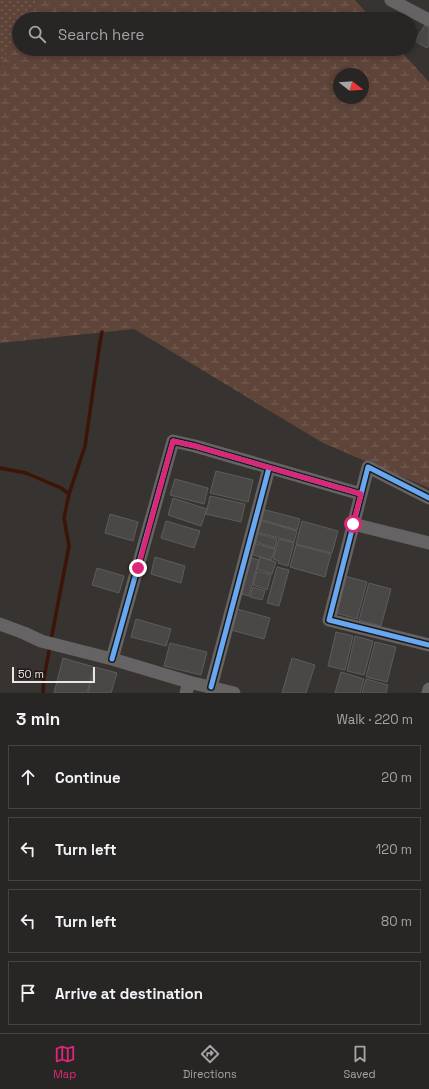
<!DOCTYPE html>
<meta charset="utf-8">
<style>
:root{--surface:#282625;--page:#343232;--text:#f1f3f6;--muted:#a5a5a7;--line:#444342;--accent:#db2777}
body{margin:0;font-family:"Space Grotesk",sans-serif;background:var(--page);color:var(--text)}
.compass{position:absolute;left:333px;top:68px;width:36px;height:36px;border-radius:50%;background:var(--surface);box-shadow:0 2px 6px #0003;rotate:107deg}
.scale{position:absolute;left:12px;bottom:10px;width:83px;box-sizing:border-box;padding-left:4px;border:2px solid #e9e6e4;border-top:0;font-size:11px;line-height:14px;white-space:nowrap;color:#e9e6e4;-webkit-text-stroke:3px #1d1a19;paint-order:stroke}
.stop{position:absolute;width:12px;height:12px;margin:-9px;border:3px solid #db2777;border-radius:50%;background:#fff}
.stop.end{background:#db2777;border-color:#fff;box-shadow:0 1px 4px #0008}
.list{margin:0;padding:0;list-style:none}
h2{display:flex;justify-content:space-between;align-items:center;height:52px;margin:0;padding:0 16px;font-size:17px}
h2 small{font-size:13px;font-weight:400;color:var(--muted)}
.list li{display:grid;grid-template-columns:26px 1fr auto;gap:12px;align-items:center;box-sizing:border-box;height:64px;margin:0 8px 8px;padding:0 8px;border:1px solid var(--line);border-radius:0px}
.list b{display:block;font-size:15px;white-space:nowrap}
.list em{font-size:13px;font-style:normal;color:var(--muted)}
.icon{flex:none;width:22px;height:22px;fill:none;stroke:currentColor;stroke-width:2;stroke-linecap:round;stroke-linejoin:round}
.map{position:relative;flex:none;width:429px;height:693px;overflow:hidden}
.search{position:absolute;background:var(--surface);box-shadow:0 2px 6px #0003;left:12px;right:12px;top:12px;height:44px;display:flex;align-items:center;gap:10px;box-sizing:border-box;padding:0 14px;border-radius:22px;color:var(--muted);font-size:15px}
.sheet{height:340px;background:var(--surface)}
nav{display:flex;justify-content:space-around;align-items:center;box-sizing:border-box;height:56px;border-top:1px solid var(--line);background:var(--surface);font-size:11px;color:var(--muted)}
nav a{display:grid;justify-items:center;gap:2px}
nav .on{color:var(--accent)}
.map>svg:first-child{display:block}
.grass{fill:url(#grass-dots)}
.wetland{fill:url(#wetland-marsh);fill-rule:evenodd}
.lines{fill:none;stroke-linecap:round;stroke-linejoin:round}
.stream{stroke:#3d1405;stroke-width:3.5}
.building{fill:#4a4846;stroke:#5e5c5b}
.street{stroke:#656363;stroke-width:13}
.cycleway-casing{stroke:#1d1a19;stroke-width:8}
.cycleway{stroke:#66a8f1;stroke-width:5}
.route{stroke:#db2777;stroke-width:5}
</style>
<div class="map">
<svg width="429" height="693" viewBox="0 0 429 693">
<defs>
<pattern id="grass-dots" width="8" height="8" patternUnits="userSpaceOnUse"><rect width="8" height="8" fill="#5f443a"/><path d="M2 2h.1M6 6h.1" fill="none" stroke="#765f56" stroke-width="1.8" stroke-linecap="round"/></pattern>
<pattern id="wetland-marsh" width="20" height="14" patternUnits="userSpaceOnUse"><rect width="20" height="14" fill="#5f443a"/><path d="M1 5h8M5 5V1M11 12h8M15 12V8" fill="none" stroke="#765f56"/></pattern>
</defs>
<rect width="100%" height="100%" fill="#363331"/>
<path class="grass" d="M0,0H37L26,19H19V32L0,65Z"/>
<path class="wetland" d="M37,0H355L372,19H26Z
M19,32V49H399L429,82V488L323,443L134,329L0,343V65ZM339,74H363V98H339Z"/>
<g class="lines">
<path class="stream" d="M0,468L26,473L61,488L69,494
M51,640L69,546L64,518L69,494L85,446L100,342L102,332
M43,693L44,678L50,646"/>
</g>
<path class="building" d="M425,25L429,27V45L427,48L415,41Z
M216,471L253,480L248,502L210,493Z
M175,479L208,488L204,504L170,495Z
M210,496L245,504L241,522L206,514Z
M173,498L207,509L201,526L168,515Z
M262,509L300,519L297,530L259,519Z
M110,514L138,522L133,541L105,533Z
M259,520L297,531L294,542L256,532Z
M166,521L200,531L194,548L161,538Z
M302,521L338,531L332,553L296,544Z
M255,533L277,539L275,548L252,541Z
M279,539L294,543L288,566L278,563L279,561L273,559Z
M253,543L275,549L271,560L250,554Z
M296,545L331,554L325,577L290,567Z
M155,557L185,566L181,583L151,574Z
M248,557L259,560L249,596L238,593Z
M260,557L276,562L272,574L257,569Z
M277,567L289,570L279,606L267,603Z
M97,568L124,576L119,593L92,585Z
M257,571L271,575L267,590L253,585Z
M345,576L367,582L357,619L336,613Z
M369,583L391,589L381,626L359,620Z
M253,587L265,591L262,600L250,597Z
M237,609L270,618L264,639L231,630Z
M136,619L171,629L166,646L131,637Z
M336,632L353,636L345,670L328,666Z
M355,636L373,641L364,675L347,671Z
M375,642L396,647L387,682L366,677Z
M170,643L207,652L201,675L164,666Z
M63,658L94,667L87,693H54Z
M292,658L315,665L306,693H282Z
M95,667L117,673L111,693H88Z
M341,672L364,679L360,693H335Z
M366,679L388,685L386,693H362Z"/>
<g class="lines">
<path class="street" d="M391,0L429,20
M429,498L368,467L329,620L429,645
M353,524L429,543
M0,624L24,633L41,641L112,659L189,682L186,693
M112,659L173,441L195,446L361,494
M189,682L234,693
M211,687L269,468
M428,693L429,689"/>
<defs>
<path id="cycleway" d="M429,498L368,467L329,620L429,645
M112,659L173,441L195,446L361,494
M211,687L269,468"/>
</defs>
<use href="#cycleway" class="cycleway-casing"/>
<use href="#cycleway" class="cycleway"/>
</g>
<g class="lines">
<path class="route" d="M138,568L173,441L195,446L361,494L353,524"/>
</g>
</svg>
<svg class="compass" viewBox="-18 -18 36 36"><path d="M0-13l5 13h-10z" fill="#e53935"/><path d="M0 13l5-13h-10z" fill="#a5a5a7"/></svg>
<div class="scale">50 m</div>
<div class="stop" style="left:353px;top:524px"></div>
<div class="stop end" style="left:138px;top:568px"></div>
<div class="search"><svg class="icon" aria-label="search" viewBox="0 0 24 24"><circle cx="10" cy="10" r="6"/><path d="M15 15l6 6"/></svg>Search here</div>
</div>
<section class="sheet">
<h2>3 min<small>Walk · 220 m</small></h2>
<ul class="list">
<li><svg class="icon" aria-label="ahead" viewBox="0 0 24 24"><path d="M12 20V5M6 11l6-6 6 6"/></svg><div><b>Continue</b></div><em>20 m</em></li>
<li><svg class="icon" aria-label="left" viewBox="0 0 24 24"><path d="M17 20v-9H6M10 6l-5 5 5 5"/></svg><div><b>Turn left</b></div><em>120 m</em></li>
<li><svg class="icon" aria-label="left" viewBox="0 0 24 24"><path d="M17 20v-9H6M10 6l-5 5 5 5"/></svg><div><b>Turn left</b></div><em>80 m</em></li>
<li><svg class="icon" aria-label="arrive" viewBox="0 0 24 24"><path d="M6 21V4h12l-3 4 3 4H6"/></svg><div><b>Arrive at destination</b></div></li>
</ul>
</section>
<nav>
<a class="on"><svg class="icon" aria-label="map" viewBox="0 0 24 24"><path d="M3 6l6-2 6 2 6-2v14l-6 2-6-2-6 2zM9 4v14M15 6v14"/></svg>Map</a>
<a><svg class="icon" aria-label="directions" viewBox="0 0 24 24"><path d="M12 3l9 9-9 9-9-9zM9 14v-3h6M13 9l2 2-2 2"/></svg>Directions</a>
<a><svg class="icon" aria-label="saved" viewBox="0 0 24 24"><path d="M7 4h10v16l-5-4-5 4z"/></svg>Saved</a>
</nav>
